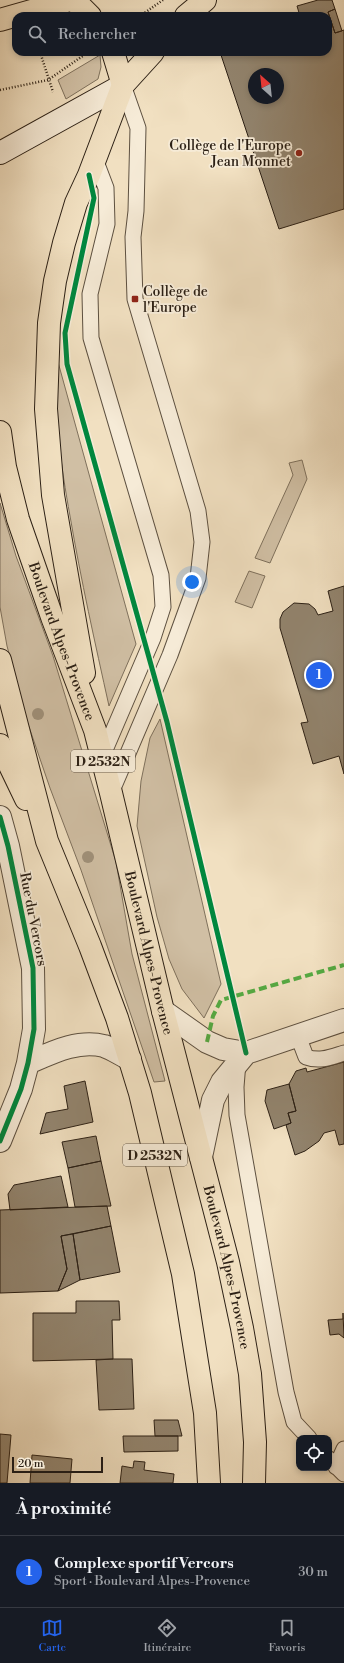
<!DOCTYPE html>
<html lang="fr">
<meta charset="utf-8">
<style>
:root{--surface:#171b24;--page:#242831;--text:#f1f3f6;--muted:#9ea1a6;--line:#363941;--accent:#2563eb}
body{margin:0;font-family:"Libre Bodoni",serif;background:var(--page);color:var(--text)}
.controls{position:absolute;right:12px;bottom:12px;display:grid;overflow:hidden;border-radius:8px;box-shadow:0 2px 6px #0003}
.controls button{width:36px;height:36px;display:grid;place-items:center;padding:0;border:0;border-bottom:1px solid var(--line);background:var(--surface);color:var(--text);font:20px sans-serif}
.compass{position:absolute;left:248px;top:68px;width:36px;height:36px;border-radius:50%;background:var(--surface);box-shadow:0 2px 6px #0003;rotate:333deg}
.scale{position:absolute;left:12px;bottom:10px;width:91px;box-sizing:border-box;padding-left:4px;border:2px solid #2c2015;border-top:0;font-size:11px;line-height:14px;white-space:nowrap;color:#2c2015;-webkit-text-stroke:3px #f6ebd7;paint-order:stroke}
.you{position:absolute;left:192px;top:582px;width:14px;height:14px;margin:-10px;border:3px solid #fff;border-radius:50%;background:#1a73e8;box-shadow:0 0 0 6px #1a73e833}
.badge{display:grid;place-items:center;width:26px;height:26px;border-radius:50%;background:var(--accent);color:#fff;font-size:13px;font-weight:700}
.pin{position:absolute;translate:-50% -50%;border:2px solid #fff;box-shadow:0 1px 4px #0006}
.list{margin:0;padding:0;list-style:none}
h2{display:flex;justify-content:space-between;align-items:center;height:52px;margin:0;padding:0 16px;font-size:17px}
h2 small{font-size:13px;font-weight:400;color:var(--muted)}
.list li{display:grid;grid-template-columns:26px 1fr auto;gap:12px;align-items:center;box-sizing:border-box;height:72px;padding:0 16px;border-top:1px solid var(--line)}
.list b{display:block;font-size:15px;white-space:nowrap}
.list p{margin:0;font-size:13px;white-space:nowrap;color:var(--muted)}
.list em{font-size:13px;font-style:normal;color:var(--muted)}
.icon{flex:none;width:22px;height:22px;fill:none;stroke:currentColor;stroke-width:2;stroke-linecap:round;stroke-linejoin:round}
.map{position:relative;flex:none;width:344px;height:1483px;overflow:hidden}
.search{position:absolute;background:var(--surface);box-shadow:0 2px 6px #0003;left:12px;right:12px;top:12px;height:44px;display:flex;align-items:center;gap:10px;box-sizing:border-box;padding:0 14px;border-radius:12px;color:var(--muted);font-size:15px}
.sheet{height:124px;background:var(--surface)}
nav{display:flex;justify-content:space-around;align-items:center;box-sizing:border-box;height:56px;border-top:1px solid var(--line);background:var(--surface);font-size:11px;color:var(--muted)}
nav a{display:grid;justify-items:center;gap:2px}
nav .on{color:var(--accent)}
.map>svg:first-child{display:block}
.grass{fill:#d0bfa4;stroke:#7e705c}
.building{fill:#92846e;stroke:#2c2015;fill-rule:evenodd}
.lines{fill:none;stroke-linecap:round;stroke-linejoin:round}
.lane-casing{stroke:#5d5040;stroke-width:17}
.street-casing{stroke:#5d5040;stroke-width:24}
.secondary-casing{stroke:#2c2015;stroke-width:24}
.primary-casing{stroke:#2c2015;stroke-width:24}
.path{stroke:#2c2015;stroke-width:2.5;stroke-dasharray:1 2;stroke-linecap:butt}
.lane{stroke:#f6ebd7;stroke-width:15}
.street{stroke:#f6ebd7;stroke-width:22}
.secondary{stroke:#f6ebd7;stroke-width:22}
.primary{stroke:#f1e0c1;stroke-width:22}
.quiet{stroke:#54aa42;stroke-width:4;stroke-dasharray:8 4;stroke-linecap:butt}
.cycleway-casing{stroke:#f6ebd7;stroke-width:8}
.cycleway{stroke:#00873e;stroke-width:5}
.tree{fill:#a0917a}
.poi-dot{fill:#8f2418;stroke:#f6ebd7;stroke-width:1.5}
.labels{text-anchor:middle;stroke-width:3.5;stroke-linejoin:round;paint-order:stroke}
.shield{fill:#f6ebd7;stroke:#695d4f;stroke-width:1}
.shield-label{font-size:13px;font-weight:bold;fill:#2c2015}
.poi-label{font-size:14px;fill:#2c2015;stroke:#f6ebd7;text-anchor:end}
.street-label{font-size:14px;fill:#2c2015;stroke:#f6ebd7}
</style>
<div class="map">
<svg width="344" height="1483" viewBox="0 0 344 1483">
<rect width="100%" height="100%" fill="#f1e0c1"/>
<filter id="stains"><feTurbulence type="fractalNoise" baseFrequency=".005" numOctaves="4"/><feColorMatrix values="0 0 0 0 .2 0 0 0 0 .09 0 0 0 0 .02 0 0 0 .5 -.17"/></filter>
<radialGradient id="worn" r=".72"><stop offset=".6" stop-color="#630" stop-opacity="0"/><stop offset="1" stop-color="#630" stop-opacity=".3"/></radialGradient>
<path class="grass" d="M100,55L101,67L98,79L66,99L58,80Z
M58,362L136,644L109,706C95,643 81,580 70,516C61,466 53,413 58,362Z
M302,460L307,479L270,563L255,558L293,475L289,463Z
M0,503L16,556L53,656L116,862L132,954L165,1081L154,1082L81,870L50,788L27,721L7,646L0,607Z
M249,571L265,576L252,608L235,602Z
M160,719L221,984L204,1018L182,989L169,959L157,917L137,826L141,781L150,738Z"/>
<path class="building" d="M318,0H332L335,9L328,12L335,33L344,30V209L279,229L220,52H328V16H300L297,6ZM254,74H278V98H254Z
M335,9L342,31L335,33L328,12Z
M344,586V774L339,756L313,764L301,723L308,722L280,628V619L283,612L294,603L309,604L315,609L318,615L333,611L328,591Z
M344,1062V1144L339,1145L335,1130L324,1133L319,1141L305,1151L295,1155L286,1125L291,1123L288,1113L296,1111L289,1084L296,1071L306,1068L307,1072Z
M85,1081L93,1122L40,1134L46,1113L68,1109L64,1086Z
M289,1084L296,1111L288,1113L291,1123L274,1129L265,1101L267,1090Z
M96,1136L101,1161L68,1168L62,1142Z
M101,1161L111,1206L75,1207L68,1168Z
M61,1176L68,1207L10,1210L8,1194L14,1185Z
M107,1206L111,1226L61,1236L67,1269L58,1291L0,1293V1210Z
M111,1226L120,1272L80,1280L73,1234Z
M73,1234L80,1280L58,1291L67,1269L61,1236Z
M76,1301H119L120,1320H112L113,1359L33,1361V1313H76Z
M343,1313L344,1338L339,1334L330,1335L328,1320L343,1319Z
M113,1359H132L134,1409L99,1410L96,1360Z
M154,1420H178L182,1436H155Z
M0,1434L11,1435L7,1483H0Z
M123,1436H178V1451L124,1452Z
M32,1455L72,1459L70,1483H30Z
M134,1461L145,1462L144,1470L174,1474L173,1483H120L122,1466L133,1468Z"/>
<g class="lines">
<defs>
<path id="lane" d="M95,159L106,188L107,224L90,294L91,338L161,575L163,607L153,638L102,757
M111,793L170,655L198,578L202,542L198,511L135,299L133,237L136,211L138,128L123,85
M298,1036L306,1057C320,1062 331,1057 344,1053
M238,1062L236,1087L237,1115L286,1392L294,1422L309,1438
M329,1459L344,1474
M336,1467L344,1449"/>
<path id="street" d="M0,817L8,846L33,968L34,1029L28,1063L21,1089L0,1141
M163,1011L207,1042L223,1049L246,1053L344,1020
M28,1063C51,1053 78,1039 104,1046C113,1049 121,1055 130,1059
M201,1157L213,1100L222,1082L246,1053"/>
<path id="secondary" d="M0,153L123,85"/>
<g id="primary">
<path d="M74,0L90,16"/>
<path d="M186,16L205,0"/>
<path d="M0,20L70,0"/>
<path d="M113,52L123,85"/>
<path id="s1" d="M0,432L5,467L18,519L52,617L95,730L111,793L163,1011L228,1262L242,1328L250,1374L255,1442L254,1483"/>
<path d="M0,660L47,841L90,946L117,1018L140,1093L183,1274L205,1413L209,1483"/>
<path d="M84,673L53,495L46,409L49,323L55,281L64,243L76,203L89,175L123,85L153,52"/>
<path d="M0,745L26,799"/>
</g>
</defs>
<use href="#lane" class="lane-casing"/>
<use href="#street" class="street-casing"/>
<use href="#secondary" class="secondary-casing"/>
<use href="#primary" class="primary-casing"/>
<path class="path" d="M140,16L163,0
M40,52L53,92
M0,90L48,80L87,53"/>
<use href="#lane" class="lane"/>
<use href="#street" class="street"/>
<use href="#secondary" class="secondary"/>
<use href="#primary" class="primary"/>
<path class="quiet" d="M207,1042L213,1016L221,1000L344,965"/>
<defs>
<path id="cycleway" d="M89,175L94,198L65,333L67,364L167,722L246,1053
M0,817L8,846L33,968L34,1029L28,1063L21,1089L0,1141"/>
</defs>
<use href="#cycleway" class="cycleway-casing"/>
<use href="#cycleway" class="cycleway"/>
</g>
<g class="tree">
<circle cx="38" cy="714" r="6"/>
<circle cx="88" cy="857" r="6"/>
</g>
<g class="poi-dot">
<circle cx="299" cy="153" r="4"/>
<rect x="131" y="295" width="8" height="8" rx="2"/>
</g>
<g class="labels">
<g class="shield">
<rect x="71" y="750" width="64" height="22" rx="3"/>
<rect x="123" y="1144" width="64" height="22" rx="3"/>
</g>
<g class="shield-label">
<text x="103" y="766">D 2532N</text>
<text x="155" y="1160">D 2532N</text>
</g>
<g class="poi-label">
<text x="291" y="150">Collège de l'Europe<tspan x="291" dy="16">Jean Monnet</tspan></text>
<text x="143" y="296" text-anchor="start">Collège de<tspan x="143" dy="16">l'Europe</tspan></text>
</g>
<g class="street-label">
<text dy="5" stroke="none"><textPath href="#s1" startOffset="219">Boulevard Alpes-Provence</textPath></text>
<text transform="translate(34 919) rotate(79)" y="5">Rue du Vercors</text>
<text dy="5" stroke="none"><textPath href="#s1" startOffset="543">Boulevard Alpes-Provence</textPath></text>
<text dy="5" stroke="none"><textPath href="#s1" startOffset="867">Boulevard Alpes-Provence</textPath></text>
</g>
</g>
<rect width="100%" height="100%" filter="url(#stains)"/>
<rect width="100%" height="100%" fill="url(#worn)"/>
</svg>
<div class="controls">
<button><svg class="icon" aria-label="locate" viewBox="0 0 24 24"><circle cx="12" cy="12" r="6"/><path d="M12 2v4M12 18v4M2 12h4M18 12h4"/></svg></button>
</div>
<svg class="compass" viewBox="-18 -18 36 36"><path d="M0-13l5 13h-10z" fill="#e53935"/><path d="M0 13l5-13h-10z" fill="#9ea1a6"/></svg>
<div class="scale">20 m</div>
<div class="you"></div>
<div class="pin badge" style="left:319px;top:675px">1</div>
<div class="search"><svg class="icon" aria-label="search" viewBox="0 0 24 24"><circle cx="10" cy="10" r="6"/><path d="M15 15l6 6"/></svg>Rechercher</div>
</div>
<section class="sheet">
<h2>À proximité<small></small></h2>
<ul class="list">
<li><span class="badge">1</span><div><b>Complexe sportif Vercors</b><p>Sport · Boulevard Alpes-Provence</p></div><em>30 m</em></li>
</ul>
</section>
<nav>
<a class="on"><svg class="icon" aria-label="map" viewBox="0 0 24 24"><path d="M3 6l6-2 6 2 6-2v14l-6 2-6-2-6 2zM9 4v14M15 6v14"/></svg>Carte</a>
<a><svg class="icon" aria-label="directions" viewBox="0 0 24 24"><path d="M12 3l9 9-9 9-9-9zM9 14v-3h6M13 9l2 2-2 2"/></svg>Itinéraire</a>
<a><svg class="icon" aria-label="saved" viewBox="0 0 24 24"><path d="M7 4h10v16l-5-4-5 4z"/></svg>Favoris</a>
</nav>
